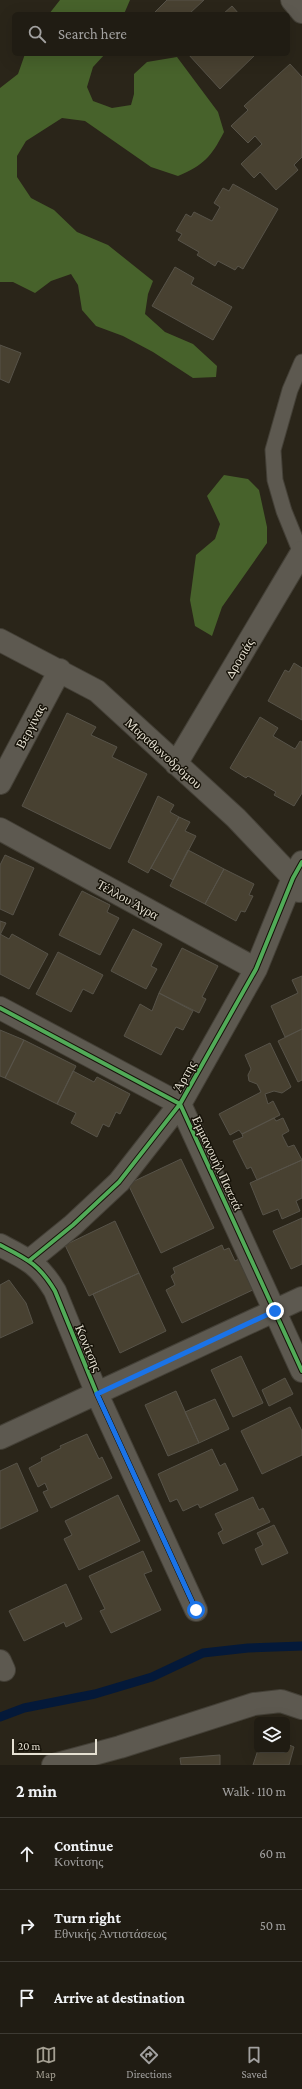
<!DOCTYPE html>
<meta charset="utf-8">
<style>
:root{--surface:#201c13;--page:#28251c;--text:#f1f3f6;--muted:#a2a1a0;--line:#3d3a33;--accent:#a49f92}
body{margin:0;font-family:"Crimson Pro",serif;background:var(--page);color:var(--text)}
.controls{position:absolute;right:12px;bottom:12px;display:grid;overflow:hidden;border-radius:6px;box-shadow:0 4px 16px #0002}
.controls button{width:36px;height:36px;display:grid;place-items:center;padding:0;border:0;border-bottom:1px solid var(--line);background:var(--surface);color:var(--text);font:20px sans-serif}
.scale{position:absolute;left:12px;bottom:10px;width:85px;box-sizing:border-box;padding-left:4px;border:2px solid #e6e1d3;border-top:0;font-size:11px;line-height:14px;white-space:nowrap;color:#e6e1d3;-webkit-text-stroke:3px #161208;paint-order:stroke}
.stop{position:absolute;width:12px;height:12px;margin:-9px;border:3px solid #1a73e8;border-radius:50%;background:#fff}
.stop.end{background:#1a73e8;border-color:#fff;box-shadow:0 1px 4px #0008}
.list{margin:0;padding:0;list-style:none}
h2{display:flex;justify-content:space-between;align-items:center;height:52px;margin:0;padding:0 16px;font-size:17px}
h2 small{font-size:13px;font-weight:400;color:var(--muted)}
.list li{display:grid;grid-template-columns:26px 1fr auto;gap:12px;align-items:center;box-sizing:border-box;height:72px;padding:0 16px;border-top:1px solid var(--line)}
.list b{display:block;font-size:15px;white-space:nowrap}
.list p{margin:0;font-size:13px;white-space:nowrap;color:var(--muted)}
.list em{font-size:13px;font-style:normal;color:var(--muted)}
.icon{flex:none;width:22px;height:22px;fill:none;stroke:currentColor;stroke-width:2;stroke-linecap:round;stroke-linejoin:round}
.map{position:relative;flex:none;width:302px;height:1765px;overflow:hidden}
.search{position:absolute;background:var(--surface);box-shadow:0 4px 16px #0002;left:12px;right:12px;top:12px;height:44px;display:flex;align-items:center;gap:10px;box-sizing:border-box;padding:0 14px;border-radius:6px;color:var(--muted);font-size:15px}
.sheet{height:268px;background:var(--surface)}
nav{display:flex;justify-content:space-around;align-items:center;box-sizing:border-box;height:56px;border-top:1px solid var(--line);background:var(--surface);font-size:11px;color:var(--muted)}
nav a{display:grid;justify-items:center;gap:2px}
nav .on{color:var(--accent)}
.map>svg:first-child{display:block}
.forest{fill:#47622b}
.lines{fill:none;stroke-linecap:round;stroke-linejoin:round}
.stream{stroke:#041939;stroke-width:9}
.building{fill:#484131;stroke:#575349}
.lane-casing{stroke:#444037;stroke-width:17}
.street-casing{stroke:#444037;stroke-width:24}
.secondary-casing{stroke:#444037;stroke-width:24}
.lane{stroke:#5d5950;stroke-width:15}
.street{stroke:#5d5950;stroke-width:22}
.secondary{stroke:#5d5950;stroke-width:22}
.cycleway-casing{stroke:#161208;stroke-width:6}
.cycleway{stroke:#51ab58;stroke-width:4}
.route{stroke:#1a73e8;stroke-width:5}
.labels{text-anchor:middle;stroke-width:3;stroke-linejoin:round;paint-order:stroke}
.street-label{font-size:13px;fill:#e6e1d3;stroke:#161208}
</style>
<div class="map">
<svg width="302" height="1765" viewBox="0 0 302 1765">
<rect width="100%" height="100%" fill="#2a2519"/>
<path class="forest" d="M60,0H130L124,14H49Z
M25,54H105L93,67L87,87L93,101L112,108L131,105L134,94V74L147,62L177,57L218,112L224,132C211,157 204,165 178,176L151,167L85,121L62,118L26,141L17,156V177L31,198L54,210L77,232L108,245L153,281L148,294L145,314L165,332L193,344L217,366L216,377L193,378L153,352L123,336L96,326L82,310L78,285L71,274L51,281L35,293L13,282H0V88L18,74Z
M224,475L248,479L259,490L267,527V543L222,607L212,636L195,626L190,600L196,555L215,539L220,524L207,496Z"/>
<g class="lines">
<path class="stream" d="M0,1717L24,1708L95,1694L152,1677L203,1653L248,1648L302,1646"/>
</g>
<path class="building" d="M167,0H204L189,14H153Z
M232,6L239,14H223Z
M188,54H256L220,89Z
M290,64L302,77V157L294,165L298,170L276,190L260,172L254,178L241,164L262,144L255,136L248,143L231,126L248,110L244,106Z
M233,184L278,209L243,269L238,266L235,270L218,261L215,266L197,255L199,252L178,240L182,234L176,231L186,214L191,217L194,212L212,221L220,207L214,203L223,188L229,191Z
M175,267L194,278L191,284L232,307L213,340L152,306Z
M0,345L21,353L9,383L0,379Z
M294,663L302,668V720L268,701L285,670L289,672Z
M67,713L96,727L91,735L117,747L112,757L147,774L110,849L22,806Z
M260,717L278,728L273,736L295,749L300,741L302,742V793L294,806L274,795L276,792L248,776L246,778L230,768Z
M158,796L174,805L170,812L179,817L148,873L128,862Z
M179,817L190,822L185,831L196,836L173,880L151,868Z
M188,850L224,869L205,904L170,886Z
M5,855L34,868L13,915L0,909V865Z
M224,869L254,884L249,895L253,896L245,912L241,911L236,921L205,904Z
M82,891L110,905L107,912L119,918L100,955L59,935Z
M0,921L6,923L0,935Z
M133,929L162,944L151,966L157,969L146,989L111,971Z
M0,934L9,939L12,934L48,954L29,989L0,974Z
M182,948L218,966L202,997L206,999L199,1013L159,993Z
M58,952L103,975L93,994L83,989L71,1012L36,994Z
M302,976V1029L285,1037L271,1006L298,993L292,980Z
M159,993L193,1011L183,1030L176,1027L161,1055L124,1036L140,1004L152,1011Z
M302,1029V1080L298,1082L278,1041Z
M0,1030L24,1040L5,1078L0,1076Z
M24,1040L76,1066L57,1104L5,1078Z
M270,1043L291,1087L282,1093L274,1091L265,1094L268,1104L273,1101L280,1115L242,1134L239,1130L230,1135L219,1114L261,1092L257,1084L249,1081L248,1075L251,1069L245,1055Z
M73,1071L94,1082L97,1077L130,1094L120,1114L116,1112L109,1127L103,1124L97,1137L71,1123L76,1113L57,1104Z
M274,1118L276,1121L283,1118L289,1131L282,1135L288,1147L294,1145L302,1160L257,1180L251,1167L247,1169L233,1141L243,1137L242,1134Z
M181,1159L214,1228L161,1253L128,1184Z
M302,1160V1198L296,1201L300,1211L282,1219L278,1209L263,1215L250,1183Z
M302,1218V1264L291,1269L273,1231Z
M115,1221L139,1273L89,1296L65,1245Z
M222,1245L224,1250L229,1248L235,1261L243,1257L257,1288L182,1323L166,1290L175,1285L171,1276L175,1273L173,1268Z
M139,1273L166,1331L120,1353L93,1294Z
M9,1280L26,1303L33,1323L0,1338V1285Z
M241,1356L263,1403L233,1417L211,1370Z
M285,1378L293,1394L269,1406L262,1390Z
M176,1391L199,1443L168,1456L145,1405Z
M215,1399L229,1429L199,1443L185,1412Z
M290,1407L302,1431V1455L262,1474L241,1431Z
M87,1434L99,1459L102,1457L112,1478L51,1508L43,1492L48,1490L45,1483L38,1487L29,1468L42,1461L41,1458L61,1448L60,1446Z
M212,1449L220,1466L225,1463L238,1490L200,1508L198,1504L183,1511L177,1499L170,1502L158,1474Z
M17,1463L38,1511L0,1529V1471Z
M118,1495L140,1541L79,1570L64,1539L72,1535L65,1521Z
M253,1497L259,1510L263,1508L270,1522L223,1544L218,1533L223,1530L215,1514Z
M274,1525L288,1553L262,1565L255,1549L263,1545L257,1533Z
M143,1551L152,1571L144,1574L161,1610L111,1633L100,1611L105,1609L89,1576Z
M66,1584L82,1619L66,1627L64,1622L24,1641L9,1611Z
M287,1744L294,1747L289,1765H253L258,1750H287Z
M220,1755V1765H181L180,1758Z"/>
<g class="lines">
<defs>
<path id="lane" d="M301,553L284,511L275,480L273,450L290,390L302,362"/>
<path id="street" d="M0,640L97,691L236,818L293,878L299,891
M176,764L302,552
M0,783L60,670
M0,829L256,969
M0,1008L180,1104L302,1371
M0,1245C27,1259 39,1264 55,1291L97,1394L196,1610
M30,1260L73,1225L119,1182L180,1104L256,969L293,878L302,862
M0,1438L302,1298
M0,1661L4,1670
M53,1765L120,1747L254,1704L281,1701L302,1708"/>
<path id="secondary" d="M292,0L302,12"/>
</defs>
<use href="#lane" class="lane-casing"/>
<use href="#street" class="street-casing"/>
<use href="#secondary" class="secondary-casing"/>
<use href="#lane" class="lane"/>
<use href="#street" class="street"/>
<use href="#secondary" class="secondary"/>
<defs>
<path id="cycleway" d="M0,1008L180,1104L302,1371
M0,1245C27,1259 39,1264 55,1291L97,1394L196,1610
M30,1260L73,1225L119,1182L180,1104L256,969L293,878L302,862"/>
</defs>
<use href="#cycleway" class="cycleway-casing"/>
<use href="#cycleway" class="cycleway"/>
</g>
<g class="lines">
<path class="route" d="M196,1610L97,1394L275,1311"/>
</g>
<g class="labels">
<g class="street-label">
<text transform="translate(239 658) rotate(-59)" y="5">Δροσιάς</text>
<text transform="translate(30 726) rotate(-62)" y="5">Βεργίνας</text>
<text transform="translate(164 753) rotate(42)" y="5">Μαραθωνοδρόμου</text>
<text transform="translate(128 899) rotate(29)" y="5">Τέλλου Άγρα</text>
<text transform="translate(184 1076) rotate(-61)" y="5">Άρτης</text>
<text transform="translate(218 1163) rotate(65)" y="5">Εμμανουήλ Παππά</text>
<text transform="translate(89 1348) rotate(67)" y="5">Κονίτσης</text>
</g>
</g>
</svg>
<div class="controls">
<button><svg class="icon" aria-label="layers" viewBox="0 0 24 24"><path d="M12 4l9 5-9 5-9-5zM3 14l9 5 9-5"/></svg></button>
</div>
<div class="scale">20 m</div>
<div class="stop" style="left:196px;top:1610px"></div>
<div class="stop end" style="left:275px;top:1311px"></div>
<div class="search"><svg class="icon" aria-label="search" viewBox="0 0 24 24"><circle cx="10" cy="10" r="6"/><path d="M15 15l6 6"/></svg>Search here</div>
</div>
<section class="sheet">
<h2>2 min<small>Walk · 110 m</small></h2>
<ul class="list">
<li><svg class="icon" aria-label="ahead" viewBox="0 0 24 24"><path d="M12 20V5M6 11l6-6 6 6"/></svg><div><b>Continue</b><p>Κονίτσης</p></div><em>60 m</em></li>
<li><svg class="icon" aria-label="right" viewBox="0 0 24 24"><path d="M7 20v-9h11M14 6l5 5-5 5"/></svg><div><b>Turn right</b><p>Εθνικής Αντιστάσεως</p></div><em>50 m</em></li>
<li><svg class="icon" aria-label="arrive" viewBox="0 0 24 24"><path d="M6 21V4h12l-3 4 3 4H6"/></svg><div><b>Arrive at destination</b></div></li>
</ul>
</section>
<nav>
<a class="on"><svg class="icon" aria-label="map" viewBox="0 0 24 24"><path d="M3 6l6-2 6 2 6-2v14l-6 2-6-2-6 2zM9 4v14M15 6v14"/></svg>Map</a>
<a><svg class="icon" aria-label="directions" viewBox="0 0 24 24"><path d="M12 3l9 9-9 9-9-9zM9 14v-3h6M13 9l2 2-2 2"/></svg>Directions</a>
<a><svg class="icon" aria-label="saved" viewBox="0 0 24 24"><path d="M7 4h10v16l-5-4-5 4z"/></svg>Saved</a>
</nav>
